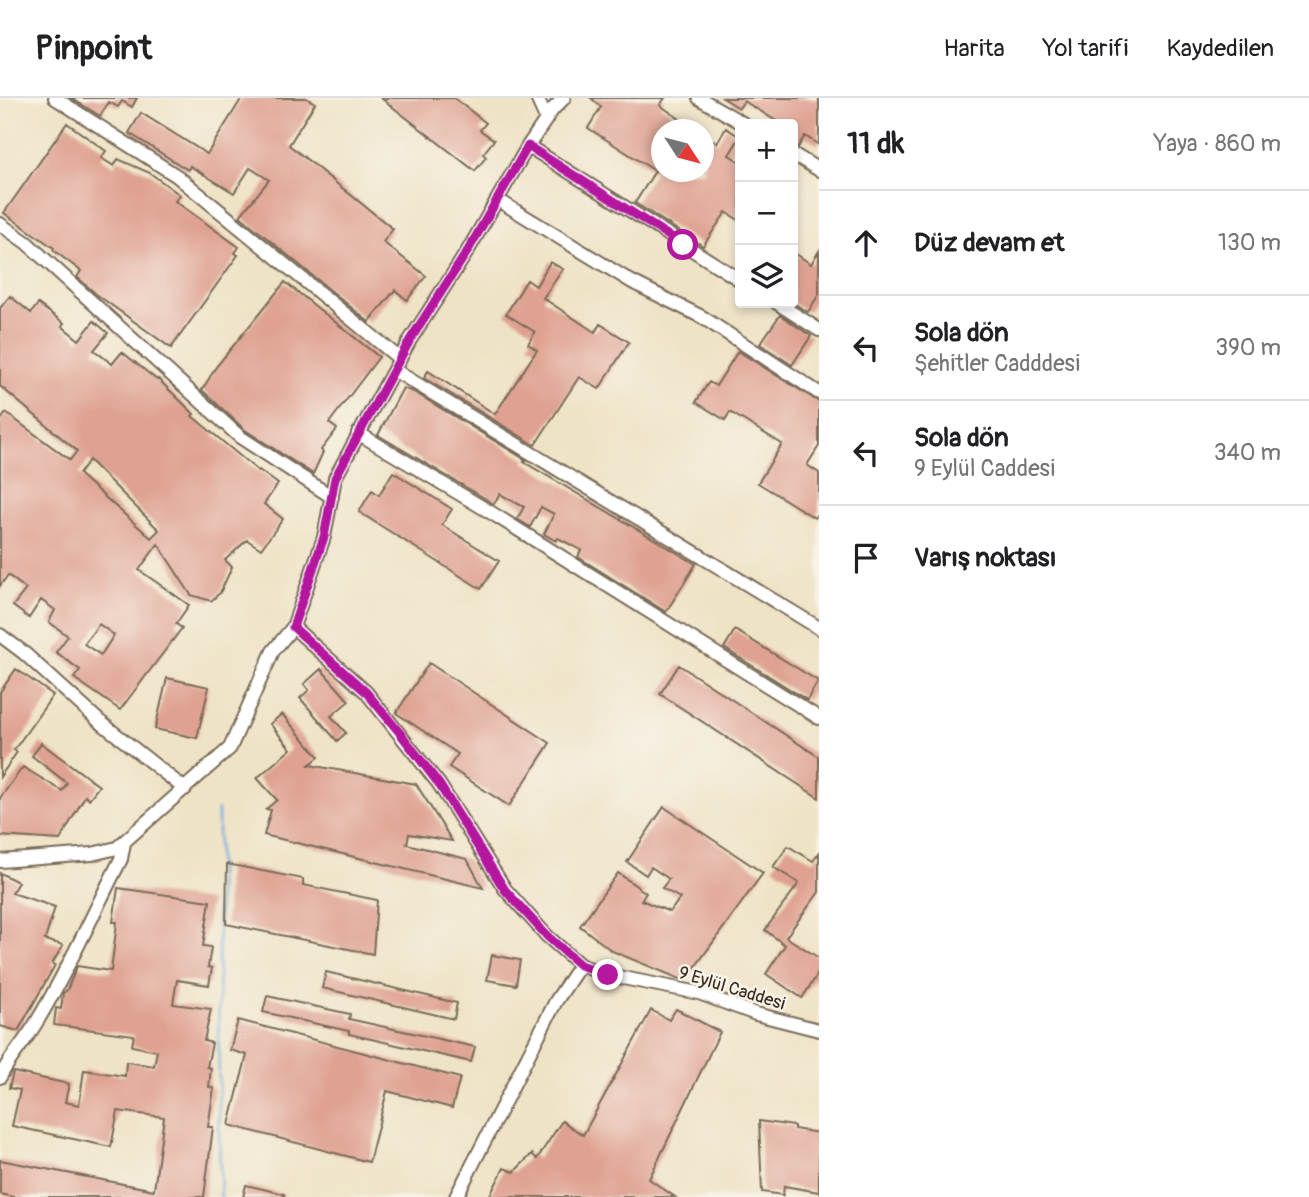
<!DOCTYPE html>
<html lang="tr">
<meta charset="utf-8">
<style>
:root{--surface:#fff;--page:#f2f2f2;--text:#202124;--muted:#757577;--line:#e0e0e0}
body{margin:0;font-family:Pangolin,sans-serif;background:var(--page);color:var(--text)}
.controls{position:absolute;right:21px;top:21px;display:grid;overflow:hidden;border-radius:7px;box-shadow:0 4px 10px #0003}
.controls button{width:63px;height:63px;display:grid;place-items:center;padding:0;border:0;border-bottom:2px solid var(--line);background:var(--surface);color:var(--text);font:35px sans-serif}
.compass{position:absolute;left:651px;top:21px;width:63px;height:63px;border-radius:50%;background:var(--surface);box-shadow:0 4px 10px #0003;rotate:126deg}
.stop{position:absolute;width:21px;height:21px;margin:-16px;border:5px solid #b5179e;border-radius:50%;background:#fff}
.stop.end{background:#b5179e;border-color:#fff;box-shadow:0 2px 7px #0008}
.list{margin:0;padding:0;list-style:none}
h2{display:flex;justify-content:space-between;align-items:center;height:91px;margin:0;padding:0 28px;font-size:30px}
h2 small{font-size:23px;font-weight:400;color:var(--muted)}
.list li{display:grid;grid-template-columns:46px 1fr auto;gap:21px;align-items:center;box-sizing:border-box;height:105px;padding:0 28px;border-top:2px solid var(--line)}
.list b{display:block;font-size:26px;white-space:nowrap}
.list p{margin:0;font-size:23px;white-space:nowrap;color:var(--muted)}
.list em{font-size:23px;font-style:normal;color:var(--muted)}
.icon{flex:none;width:38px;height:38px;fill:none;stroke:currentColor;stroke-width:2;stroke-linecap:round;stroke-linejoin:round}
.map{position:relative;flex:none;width:819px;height:1099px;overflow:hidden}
header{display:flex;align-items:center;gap:42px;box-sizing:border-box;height:98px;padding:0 35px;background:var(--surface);border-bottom:2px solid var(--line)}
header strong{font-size:33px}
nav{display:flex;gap:38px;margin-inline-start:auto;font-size:24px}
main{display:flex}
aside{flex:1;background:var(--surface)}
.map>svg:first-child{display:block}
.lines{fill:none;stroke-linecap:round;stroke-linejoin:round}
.stream{stroke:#6ca9dd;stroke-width:2.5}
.building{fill:#dfa191;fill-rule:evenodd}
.minor-casing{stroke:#7a6b59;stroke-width:16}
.minor{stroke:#fff;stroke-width:12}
.route{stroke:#b5179e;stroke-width:9}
.labels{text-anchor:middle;stroke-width:5;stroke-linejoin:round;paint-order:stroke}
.street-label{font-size:18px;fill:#3b2a1e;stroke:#f7f3e8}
</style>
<header>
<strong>Pinpoint</strong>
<nav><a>Harita</a><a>Yol tarifi</a><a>Kaydedilen</a></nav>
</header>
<main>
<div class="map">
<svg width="819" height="1099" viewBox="0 0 819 1099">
<rect width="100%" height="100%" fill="#f7f3e8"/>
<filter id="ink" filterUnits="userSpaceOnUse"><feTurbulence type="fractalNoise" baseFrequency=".0143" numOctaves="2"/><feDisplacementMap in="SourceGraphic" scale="14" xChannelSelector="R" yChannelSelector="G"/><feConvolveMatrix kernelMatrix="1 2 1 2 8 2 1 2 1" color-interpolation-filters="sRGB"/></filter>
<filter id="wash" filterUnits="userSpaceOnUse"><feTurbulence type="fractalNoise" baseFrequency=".00686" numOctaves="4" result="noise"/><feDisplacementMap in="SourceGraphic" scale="28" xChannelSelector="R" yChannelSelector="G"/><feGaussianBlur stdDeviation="1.57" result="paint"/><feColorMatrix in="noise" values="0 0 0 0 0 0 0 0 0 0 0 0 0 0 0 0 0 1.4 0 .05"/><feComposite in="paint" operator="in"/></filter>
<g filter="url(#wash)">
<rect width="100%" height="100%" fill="#efe3c6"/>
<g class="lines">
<path class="stream" d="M218,712L219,1035L221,1099"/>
</g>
<g id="blocks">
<path class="building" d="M71,0H137L132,9L122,3L118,9L109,4L100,18Z
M242,0H306L315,5L289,47L393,131L383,144L426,178L407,202L395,192L369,224L240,118L269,82L250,70L234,95L190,68L188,72L129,35L141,15L207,56Z
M381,0H454L486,25L480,32L494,42L483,56L486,59L475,73Z
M591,0H665L660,7L695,32H662V74H704V37L717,45L726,30L740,39L729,57L740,64V123L726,114L703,148L635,105L655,73L588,30L601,9Z
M723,0H819V47L805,38L798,49L793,47V26H781L744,3L739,10Z
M67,25L106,53L101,60L114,68L118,61L150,75L180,97L175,103L239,149L235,155L238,157L171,250L96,196L77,179L81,173L53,152L54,150L4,115Z
M819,153V196L808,214L793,205V154L811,166Z
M550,164L563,171L543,200L595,234L600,226L629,244L599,291L579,279L535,347L424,280L428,273L495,316L537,252L528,246L535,234L506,216L527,182L536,188Z
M285,184L379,259L329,325L337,331L321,352L323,354L313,376L245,332L202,292L216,269Z
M10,198L31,215L38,206L64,225L62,228L79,242L94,223L108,235L94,252L112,266L122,254L157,282L158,281L194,316L192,318L258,373L259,372L278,386L264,406L283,421L261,451L247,442L225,462L232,469L220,495L211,503L191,497L158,446L139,472L189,507L176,526L182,530L120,612L74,580L80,572L56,554L68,538L49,524L55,512L41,502L29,520L13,508L26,491L8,477L0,488V323L6,315L70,362L77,353L0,288V210ZM89,362L159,432L151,440L79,376ZM99,526L114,537L101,557L84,546Z
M780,217L811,238L792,267L760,246Z
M738,253L819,304V348L807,367L819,375V413L815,420L758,385L782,346L730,314L725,322L696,304L709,284L716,288Z
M403,290L414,294L526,362L524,364L696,466L666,514L578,459L581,452L558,440L556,443L544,436L554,416L541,409L530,429L517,421L524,409L500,396L494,406L378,337Z
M393,374L452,411L442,427L499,463L481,491L359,414L372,392L379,397Z
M735,532L818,583L807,602L724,550Z
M429,565L550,645L509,708L449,669L458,656L396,615Z
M679,567L819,659V700L660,596Z
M16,571L53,597L14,652L17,654L0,679V594Z
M321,571L349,603L331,618L346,635L337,643L300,600L309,592L304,586Z
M167,580L209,589L197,640L155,631Z
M282,616L319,659L309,667L416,686L452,743L409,736L407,746L467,761L483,790L264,737L271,712L266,711L277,702L257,680L291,651L270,626Z
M41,645L99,688L89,701L85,698L60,742L0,738V700L23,669L62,693L67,685L32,658Z
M664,709L763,775L685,883L612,853L580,828L618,775L646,795L641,802L670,814L680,800L662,790L669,781L651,769L646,777L627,764Z
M788,748L813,763L819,755V794L786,839L819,860V874L802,900L766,876L785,847L765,832L799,785L773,769Z
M227,766L303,781V787L377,802L373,856L226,826Z
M0,775L18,784L12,795L55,809L45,842L63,847L52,866L55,867L18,933L0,928Z
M118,790L210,803L203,848L211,849L208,869L212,870L209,887L177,882L173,906L211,911L204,943L212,945L207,969L211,970L209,989L214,990L208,1029H213L204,1099H13L0,1096V1062L154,1092L164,1019L118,1013L111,1049L12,1028L20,992L9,990L13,974L69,986L65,1004L79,1007L84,972L125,978L126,964L154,968L157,953L132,948L134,937L54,927L56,910L61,911L63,895L67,892L77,868L111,873L117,824H113Z
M492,857L520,862L516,887L487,882Z
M326,874L457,905L454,921L322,890Z
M267,898L350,916L349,921L475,949L471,964L349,936V933L263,914Z
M676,911L720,934L649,1081L675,1099H489L504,1070L514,1074L532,1056L537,1061L562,1023L583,1037L651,912L669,922Z
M238,922L460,980L452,1010L387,993L369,1064L229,1027L247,957L230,952Z
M759,1023L794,1028V1031L819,1035V1094L784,1088L783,1097L762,1094Z
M246,1087L284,1096V1099H243Z"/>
</g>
</g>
<g filter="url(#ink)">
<use href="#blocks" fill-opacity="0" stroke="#7a6b59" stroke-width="2"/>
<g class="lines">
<defs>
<path id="minor" d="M55,0L177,78L400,261
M537,0L546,20
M699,0L744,26
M528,48L740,182
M793,56L819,72
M498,102L632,184L702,219L819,295
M0,126L27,145L240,339L332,399
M777,205L819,232
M394,272L819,530
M358,335L490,414L819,620
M293,529L366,594L439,686L505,791L547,838L580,867L608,877L699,895L756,916L819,932
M0,537L24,555L99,623L185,691
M0,763L92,756L117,750L230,650L273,553L293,529L324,439L335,380L410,242L467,154L528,48L553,11L564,0
M0,979C10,959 25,944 36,925C68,873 93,815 121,761L124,745
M456,1099L556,903L580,867"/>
</defs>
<use href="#minor" class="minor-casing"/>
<use href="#minor" class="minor"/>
</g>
</g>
<g class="lines" filter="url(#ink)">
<path class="route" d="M608,877L580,867L547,838L505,792L439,686L400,635L366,594L293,529L324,439L335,380L410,242L467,154L528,48L683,147"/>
</g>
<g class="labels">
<g class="street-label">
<text transform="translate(732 890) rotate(17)" y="6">9 Eylül Caddesi</text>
</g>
</g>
</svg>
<div class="controls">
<button>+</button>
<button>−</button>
<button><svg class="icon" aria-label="layers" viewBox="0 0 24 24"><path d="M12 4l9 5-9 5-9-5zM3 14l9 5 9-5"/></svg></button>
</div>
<svg class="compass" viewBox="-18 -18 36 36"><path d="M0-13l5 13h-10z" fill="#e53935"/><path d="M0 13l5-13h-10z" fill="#757577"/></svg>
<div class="stop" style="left:683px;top:147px"></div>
<div class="stop end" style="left:608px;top:877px"></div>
</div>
<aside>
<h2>11 dk<small>Yaya · 860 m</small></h2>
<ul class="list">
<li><svg class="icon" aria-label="ahead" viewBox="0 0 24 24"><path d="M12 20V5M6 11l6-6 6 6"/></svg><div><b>Düz devam et</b></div><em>130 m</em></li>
<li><svg class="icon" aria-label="left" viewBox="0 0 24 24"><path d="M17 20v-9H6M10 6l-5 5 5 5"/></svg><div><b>Sola dön</b><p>Şehitler Cadddesi</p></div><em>390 m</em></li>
<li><svg class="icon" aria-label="left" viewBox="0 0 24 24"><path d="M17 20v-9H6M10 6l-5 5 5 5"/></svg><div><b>Sola dön</b><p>9 Eylül Caddesi</p></div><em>340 m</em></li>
<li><svg class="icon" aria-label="arrive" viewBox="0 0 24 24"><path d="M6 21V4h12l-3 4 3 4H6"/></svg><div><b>Varış noktası</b></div></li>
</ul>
</aside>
</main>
